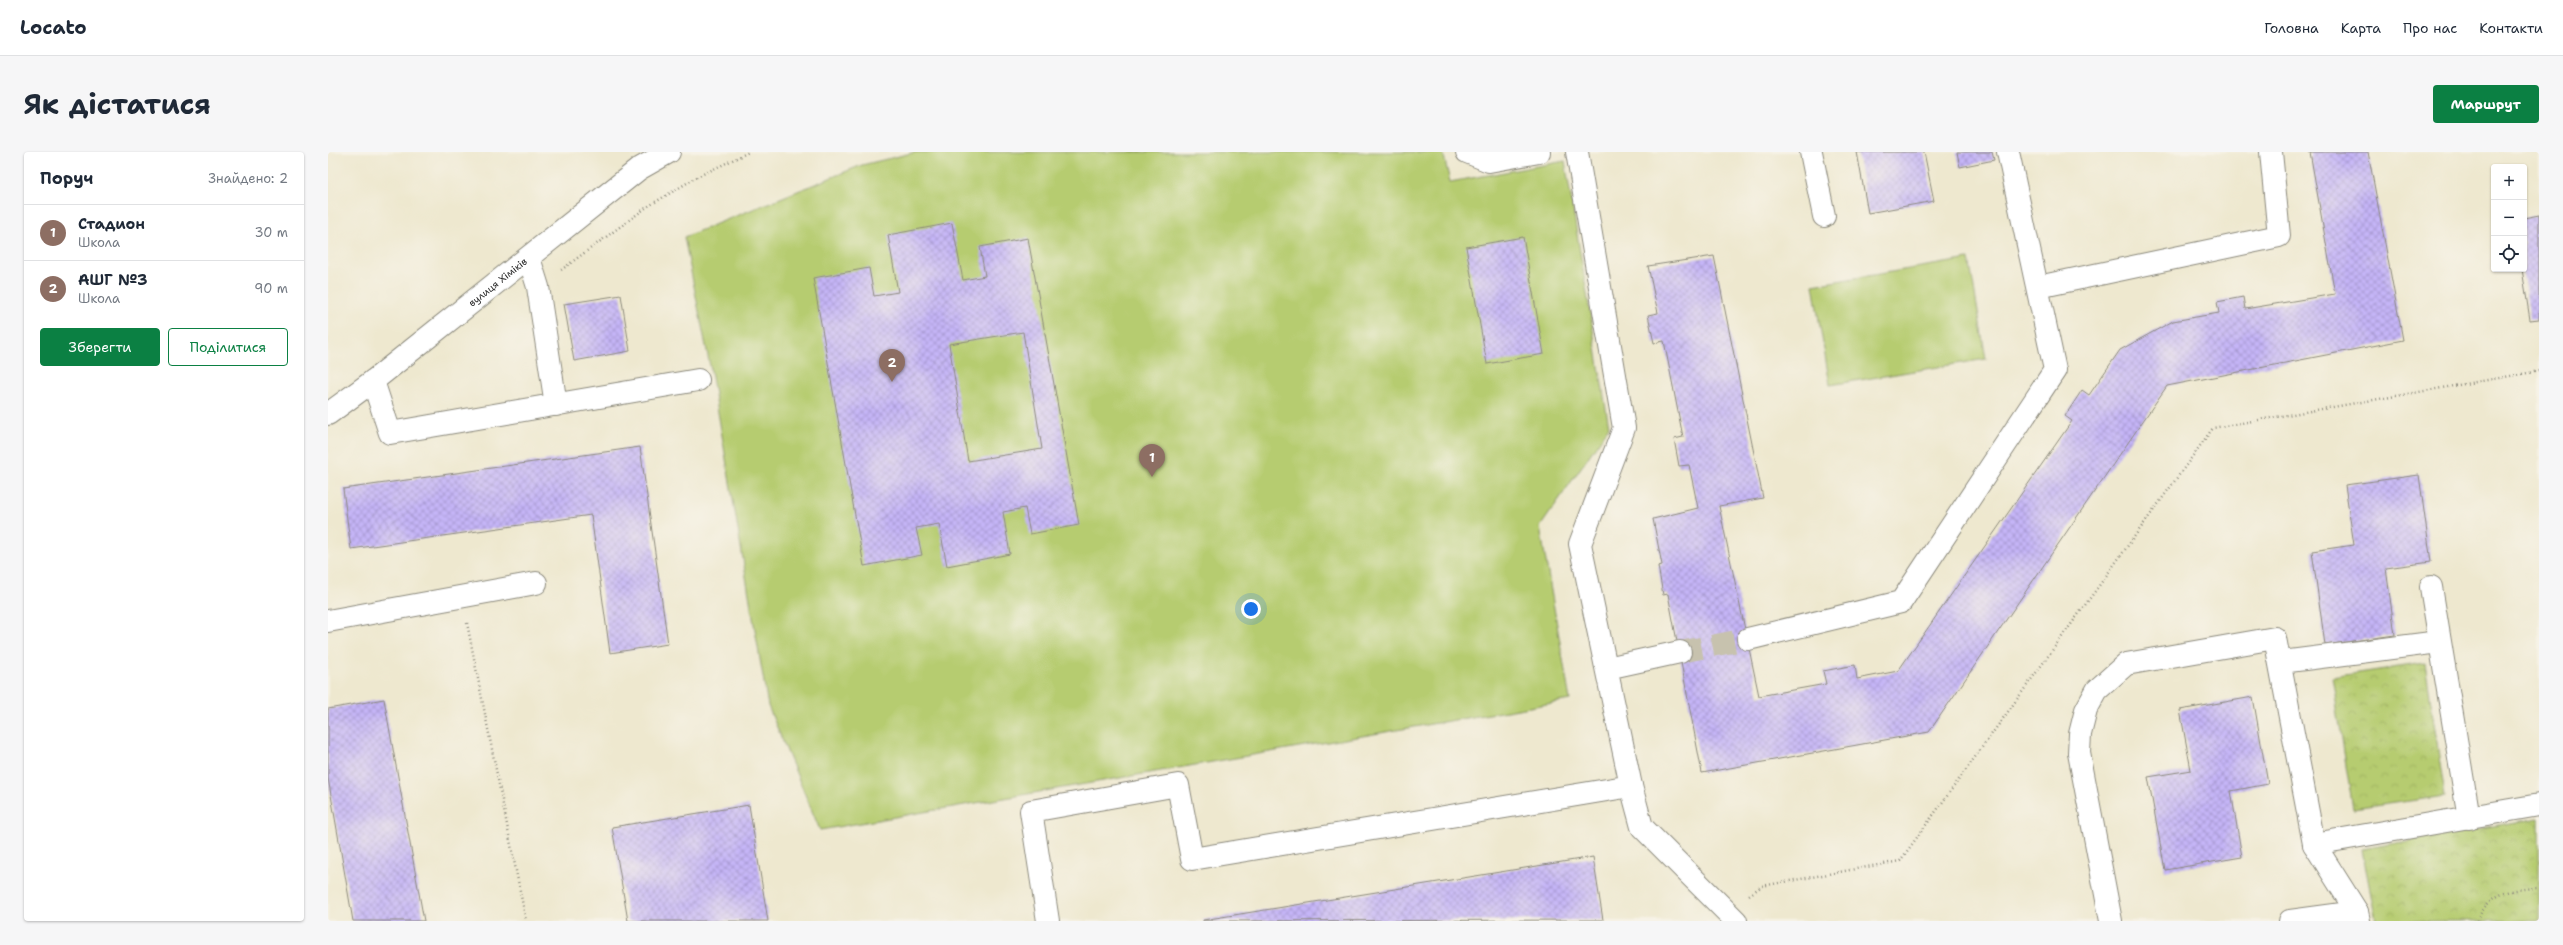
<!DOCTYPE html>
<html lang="uk">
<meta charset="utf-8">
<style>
:root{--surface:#fff;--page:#f6f6f7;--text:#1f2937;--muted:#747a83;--line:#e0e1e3;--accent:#0b8043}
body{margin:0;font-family:"Shantell Sans",sans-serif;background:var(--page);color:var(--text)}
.controls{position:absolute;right:12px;top:12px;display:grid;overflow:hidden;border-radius:4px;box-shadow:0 1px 3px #0004}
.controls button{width:36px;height:36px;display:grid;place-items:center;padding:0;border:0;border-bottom:1px solid var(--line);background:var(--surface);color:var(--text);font:20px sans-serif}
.you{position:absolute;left:923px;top:457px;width:14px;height:14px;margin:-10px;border:3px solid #fff;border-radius:50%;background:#1a73e8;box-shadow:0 0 0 6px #1a73e833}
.badge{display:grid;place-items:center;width:26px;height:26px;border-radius:50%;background:var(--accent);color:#fff;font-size:13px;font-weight:700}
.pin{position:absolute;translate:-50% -33px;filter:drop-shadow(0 1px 2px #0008)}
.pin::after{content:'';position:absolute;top:21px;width:14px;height:12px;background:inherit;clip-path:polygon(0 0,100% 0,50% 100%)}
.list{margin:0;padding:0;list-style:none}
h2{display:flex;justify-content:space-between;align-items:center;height:52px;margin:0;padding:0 16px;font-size:17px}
h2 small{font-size:13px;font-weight:400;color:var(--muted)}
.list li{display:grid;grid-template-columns:26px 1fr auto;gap:12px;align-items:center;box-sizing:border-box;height:56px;padding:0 16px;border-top:1px solid var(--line)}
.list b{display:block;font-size:15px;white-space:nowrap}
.list p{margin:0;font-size:13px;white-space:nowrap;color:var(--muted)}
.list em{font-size:13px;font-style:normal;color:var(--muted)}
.actions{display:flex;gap:8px;padding:12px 16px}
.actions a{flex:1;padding:9px 0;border:1px solid var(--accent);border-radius:4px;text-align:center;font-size:14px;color:var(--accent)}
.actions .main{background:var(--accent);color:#fff}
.icon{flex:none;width:22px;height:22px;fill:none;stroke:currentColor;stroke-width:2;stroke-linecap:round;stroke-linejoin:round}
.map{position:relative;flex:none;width:2211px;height:769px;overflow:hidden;border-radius:4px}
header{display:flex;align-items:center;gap:24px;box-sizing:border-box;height:56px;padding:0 20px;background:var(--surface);border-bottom:1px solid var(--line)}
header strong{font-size:19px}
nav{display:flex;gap:22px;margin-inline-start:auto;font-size:14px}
.intro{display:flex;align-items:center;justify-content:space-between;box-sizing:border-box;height:96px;padding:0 24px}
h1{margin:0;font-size:28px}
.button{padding:10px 18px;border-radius:4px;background:var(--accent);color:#fff;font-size:14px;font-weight:700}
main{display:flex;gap:24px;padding:0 24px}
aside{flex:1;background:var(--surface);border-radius:4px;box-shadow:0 1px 3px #0004}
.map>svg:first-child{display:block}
.park{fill:url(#park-crowns);stroke:#707c4e}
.garden{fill:#b6cc70;stroke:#707c4e}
.building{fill:url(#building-cross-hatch);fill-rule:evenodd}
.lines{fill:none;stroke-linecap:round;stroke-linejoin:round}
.minor-tunnel{stroke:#c7c2ae;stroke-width:22;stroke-dasharray:22 11;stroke-linecap:butt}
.minor-casing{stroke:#8c8a7d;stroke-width:24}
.path{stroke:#8c8a7d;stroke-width:2.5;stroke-dasharray:1 3;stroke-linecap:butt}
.minor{stroke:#fff;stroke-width:22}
.labels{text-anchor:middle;stroke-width:3;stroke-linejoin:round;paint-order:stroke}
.street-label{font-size:10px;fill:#2b2b2b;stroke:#f7f3e8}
</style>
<header>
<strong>Locato</strong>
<nav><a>Головна</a><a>Карта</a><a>Про нас</a><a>Контакти</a></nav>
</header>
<div class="intro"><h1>Як дістатися</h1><a class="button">Маршрут</a></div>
<main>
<aside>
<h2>Поруч<small>Знайдено: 2</small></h2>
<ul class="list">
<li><span class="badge" style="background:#8d6e63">1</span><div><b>Стадион</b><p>Школа</p></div><em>30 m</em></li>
<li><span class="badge" style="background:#8d6e63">2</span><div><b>АШГ №3</b><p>Школа</p></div><em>90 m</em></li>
</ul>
<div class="actions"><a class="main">Зберегти</a><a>Поділитися</a></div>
</aside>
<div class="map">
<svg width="2211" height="769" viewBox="0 0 2211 769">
<defs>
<pattern id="park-crowns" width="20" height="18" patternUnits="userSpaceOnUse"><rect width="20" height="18" fill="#b6cc70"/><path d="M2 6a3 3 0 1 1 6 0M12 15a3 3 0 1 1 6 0" fill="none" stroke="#9daf61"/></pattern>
<pattern id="building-cross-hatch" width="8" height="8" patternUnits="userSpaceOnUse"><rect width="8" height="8" fill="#c5b5f7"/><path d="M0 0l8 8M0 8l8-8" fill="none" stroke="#a093c8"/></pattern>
</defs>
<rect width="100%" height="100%" fill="#f7f3e8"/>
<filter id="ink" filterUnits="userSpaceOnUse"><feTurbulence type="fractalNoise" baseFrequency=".025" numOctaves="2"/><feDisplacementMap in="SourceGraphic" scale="8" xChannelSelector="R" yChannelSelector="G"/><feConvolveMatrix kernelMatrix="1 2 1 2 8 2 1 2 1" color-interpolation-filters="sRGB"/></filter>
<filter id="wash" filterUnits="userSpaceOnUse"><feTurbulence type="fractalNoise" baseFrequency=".012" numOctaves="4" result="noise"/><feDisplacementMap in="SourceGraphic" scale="16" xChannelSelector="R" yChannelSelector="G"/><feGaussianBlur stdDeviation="0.9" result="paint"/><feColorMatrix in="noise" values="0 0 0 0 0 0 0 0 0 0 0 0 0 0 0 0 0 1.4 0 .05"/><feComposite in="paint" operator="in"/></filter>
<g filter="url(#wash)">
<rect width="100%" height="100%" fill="#eee8cf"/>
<path class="park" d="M2097,511L2117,644L2025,657L2004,525Z
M2211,666V769H2048L2034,697Z"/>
<path class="garden" d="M588,0H1115L1122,30L1237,9L1281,275L1212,375L1242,548L492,678L440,554L383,219L356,85L534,13Z
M1641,107L1658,207L1502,233L1485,133Z"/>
<g id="blocks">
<path class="building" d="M1529,0H1596L1606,49L1540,61Z
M1629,0H1664L1666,8L1632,15Z
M1982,0H2040L2075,188L1839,234L1601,580L1374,621L1340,442L1335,443L1330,414L1334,413L1325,367L1370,356L1361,313L1351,314L1346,287L1355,285L1336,189L1326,191L1320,163L1330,161L1320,114L1386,104L1435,346L1391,354L1431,544L1498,532L1495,519L1527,513L1529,527L1570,519L1744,269L1737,264L1754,238L1761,243L1792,198L1845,169L1891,161L1889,150L1915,145L1917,157L2007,142Z
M2211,63V167L2202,168L2194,117H2196V66Z
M624,71L635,128L657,124L652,95L700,86L751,373L702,382L697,356L675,360L682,402L619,414L611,372L588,376L594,403L536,414L485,126L541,116L546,144L570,140L560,83ZM695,180L714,297L640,309L621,192Z
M1195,85L1216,202L1159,212L1138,95Z
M293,143L302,199L246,209L236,152Z
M312,295L340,492L282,501L263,363L23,397L15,337Z
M2091,323L2103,410L2058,416L2067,483L1997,493L1984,399L2026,393L2017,333Z
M1925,545L1940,632L1903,639L1914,705L1837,718L1820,625L1863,618L1852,558Z
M56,547L96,769H25L0,626V557Z
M421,653L440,769H300L284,675Z
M1265,705L1275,768L875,769V768Z"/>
</g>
</g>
<g filter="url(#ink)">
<use href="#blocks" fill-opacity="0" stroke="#8c8a7d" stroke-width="1"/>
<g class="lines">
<path class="minor-tunnel" d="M1352,500L1420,487"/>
<defs>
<g id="minor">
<path d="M1139,0L1161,9L1211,0"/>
<path d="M1483,0L1496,64"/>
<path d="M201,106L210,135L228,253"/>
<path d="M1710,135L1951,84L1943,0"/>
<path d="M45,229L62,281L370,228"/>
<path id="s1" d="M0,262L45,229L311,17L341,0"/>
<path d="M2103,435L2141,666"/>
<path d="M0,469L208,431"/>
<path d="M1420,487L1573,450L1727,218L1680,0"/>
<path d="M1953,510L2111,490"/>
<path d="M1279,516L1352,500"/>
<path d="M1303,634L1314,675L1408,769"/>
<path d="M1986,692L2211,653"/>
<path d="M720,769L703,659L850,633L864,707L1303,634L1252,392L1296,276L1249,0"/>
<path d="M1783,769L1751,601L1752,582L1758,558L1769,538L1798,512L1947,486L1986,692L2029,760L2031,769"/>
<path d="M1962,769L2029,760"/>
</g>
</defs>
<use href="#minor" class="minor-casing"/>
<path class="path" d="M233,118L319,55L369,25L421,0
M139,471L198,769
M1421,743L1434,734L1572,709L1885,276L2211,219
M2149,769C2161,740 2183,737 2211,736"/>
<use href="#minor" class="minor"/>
</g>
</g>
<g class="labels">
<g class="street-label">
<text dy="4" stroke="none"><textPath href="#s1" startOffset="215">вулиця Хіміків</textPath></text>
</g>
</g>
</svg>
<div class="controls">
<button>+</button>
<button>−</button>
<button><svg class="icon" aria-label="locate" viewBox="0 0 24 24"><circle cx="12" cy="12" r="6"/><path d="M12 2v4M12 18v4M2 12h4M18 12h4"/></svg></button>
</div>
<div class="you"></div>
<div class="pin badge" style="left:824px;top:325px;background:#8d6e63">1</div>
<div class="pin badge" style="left:564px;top:230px;background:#8d6e63">2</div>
</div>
</main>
